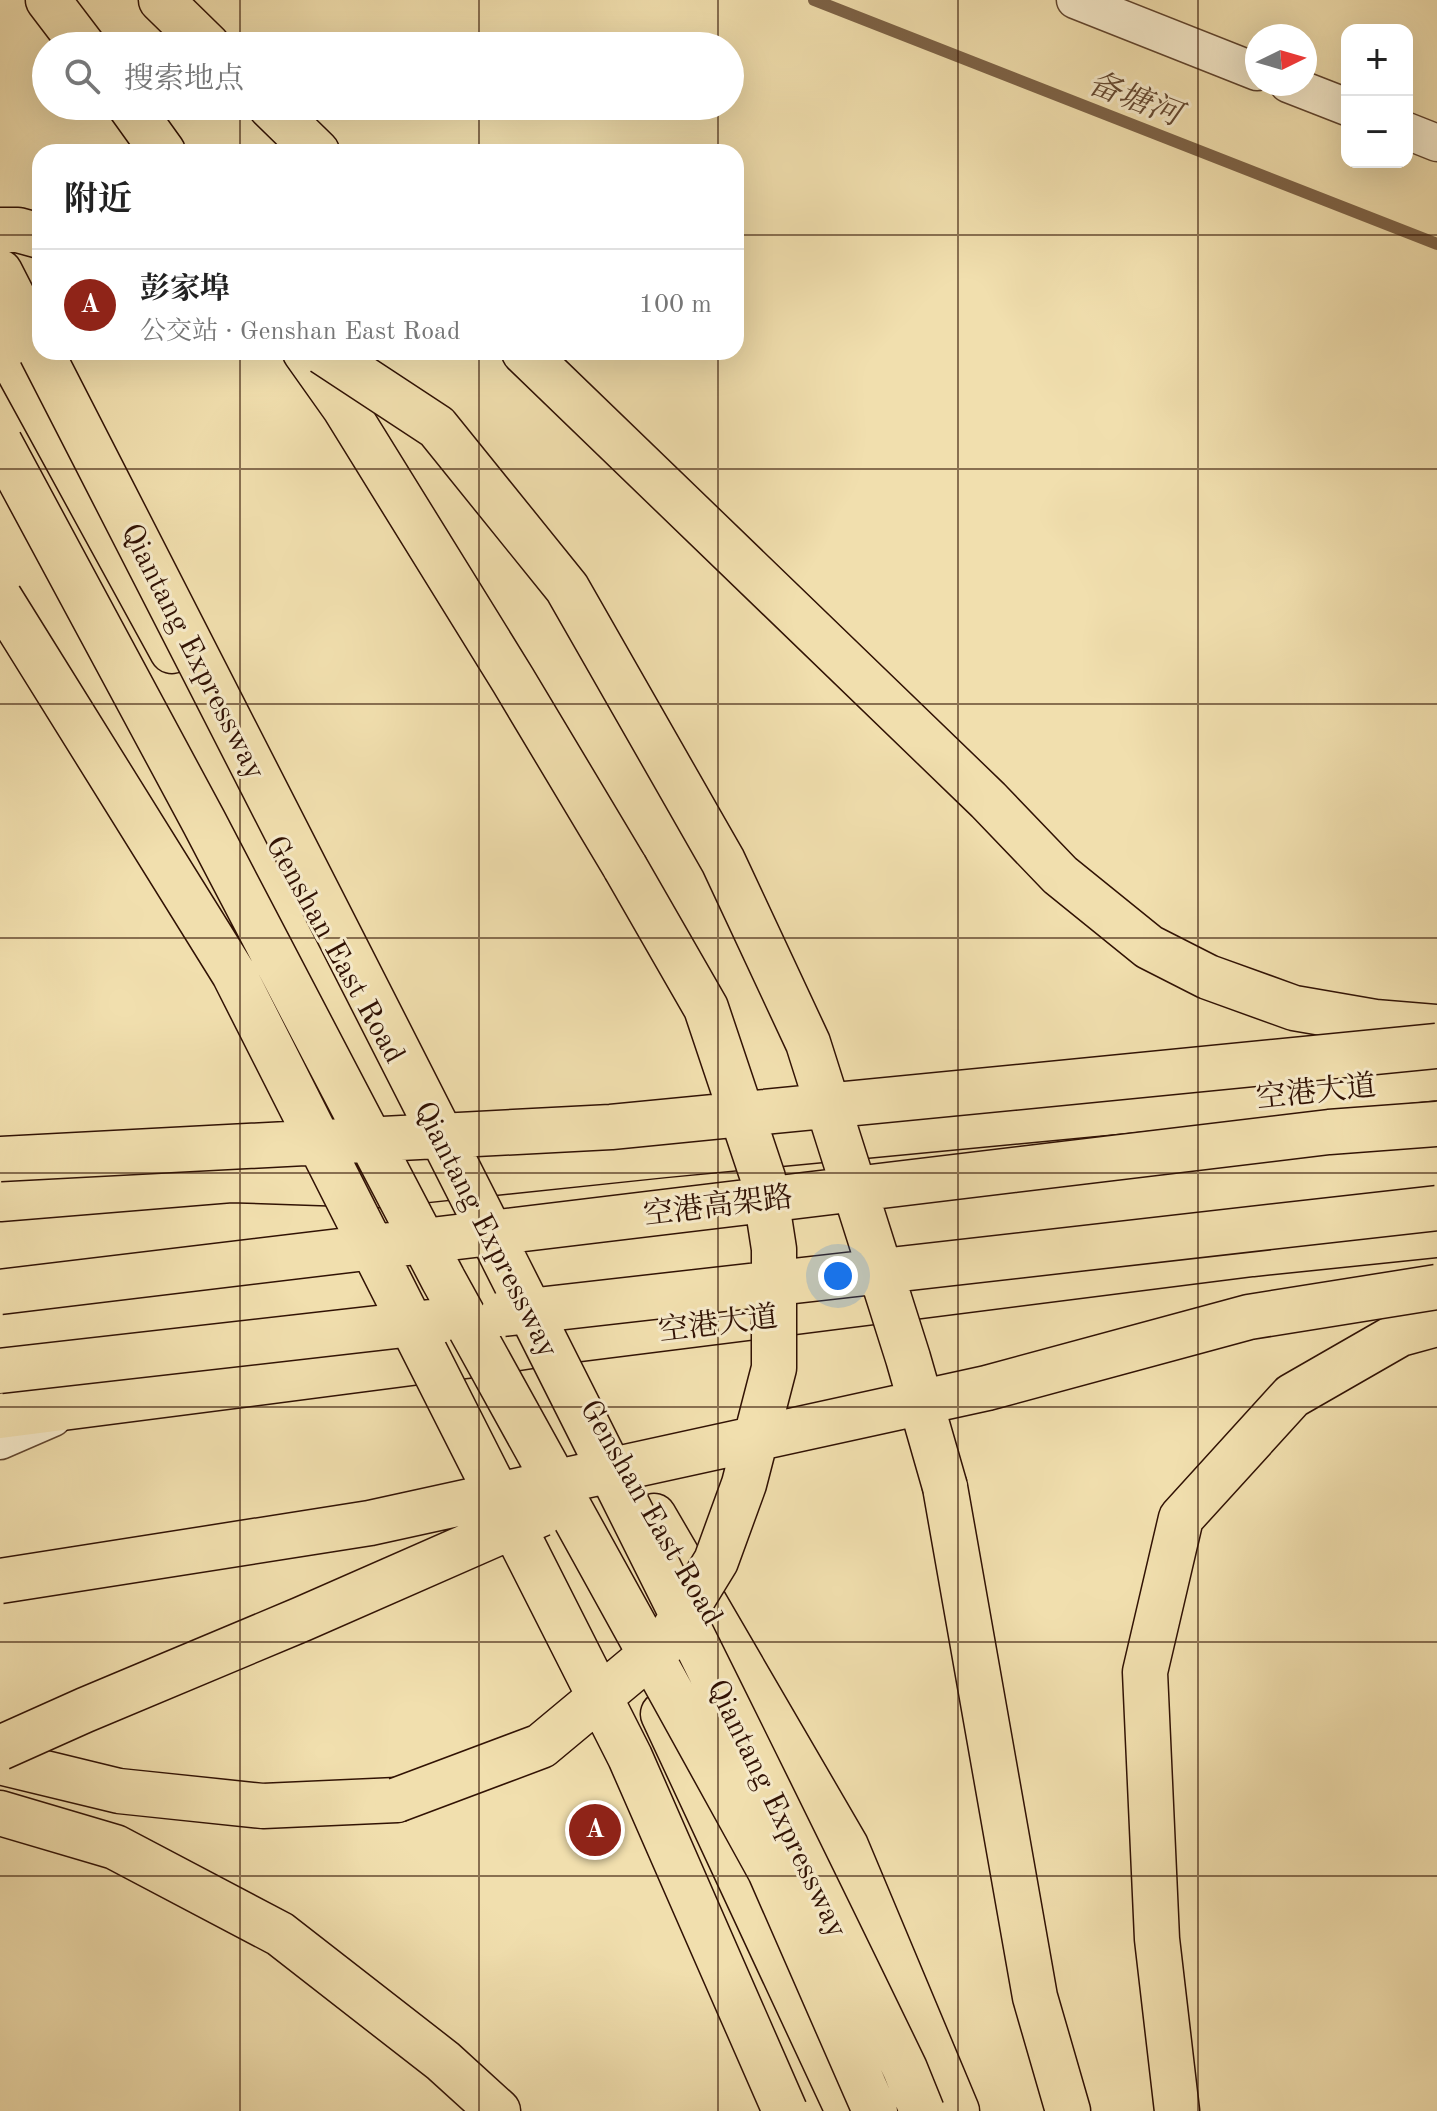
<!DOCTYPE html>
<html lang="zh">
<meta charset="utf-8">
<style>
:root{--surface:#fff;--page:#f6f6f6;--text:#222;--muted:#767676;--line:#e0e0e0;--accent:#8f2418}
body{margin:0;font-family:"Old Standard TT","Noto Serif SC",serif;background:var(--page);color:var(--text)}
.controls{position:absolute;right:24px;top:24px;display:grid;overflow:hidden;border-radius:16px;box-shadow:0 8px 32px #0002}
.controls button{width:72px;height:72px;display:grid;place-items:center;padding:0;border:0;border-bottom:2px solid var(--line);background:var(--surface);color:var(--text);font:40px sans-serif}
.compass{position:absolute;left:1245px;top:24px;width:72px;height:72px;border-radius:50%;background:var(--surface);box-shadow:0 8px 32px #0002;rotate:85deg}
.you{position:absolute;left:838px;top:1276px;width:28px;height:28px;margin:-20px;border:6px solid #fff;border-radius:50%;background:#1a73e8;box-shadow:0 0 0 12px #1a73e833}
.badge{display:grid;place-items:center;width:52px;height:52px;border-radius:50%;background:var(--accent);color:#fff;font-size:26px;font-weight:700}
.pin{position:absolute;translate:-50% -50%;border:4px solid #fff;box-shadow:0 2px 8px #0006}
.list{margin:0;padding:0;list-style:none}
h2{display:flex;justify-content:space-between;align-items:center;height:104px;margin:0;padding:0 32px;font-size:34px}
h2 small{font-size:26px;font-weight:400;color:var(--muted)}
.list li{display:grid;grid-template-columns:52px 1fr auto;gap:24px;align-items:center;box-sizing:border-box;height:112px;padding:0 32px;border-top:2px solid var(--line)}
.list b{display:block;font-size:30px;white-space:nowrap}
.list p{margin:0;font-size:26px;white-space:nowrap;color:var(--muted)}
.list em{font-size:26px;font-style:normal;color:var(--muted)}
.icon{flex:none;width:44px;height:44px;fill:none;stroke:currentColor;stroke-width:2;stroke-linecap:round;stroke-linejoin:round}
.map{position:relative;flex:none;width:1437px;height:2111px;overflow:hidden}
.search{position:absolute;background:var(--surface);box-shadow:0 8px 32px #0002;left:32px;top:32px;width:712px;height:88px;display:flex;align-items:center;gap:20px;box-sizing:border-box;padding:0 28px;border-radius:44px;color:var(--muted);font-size:30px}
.panel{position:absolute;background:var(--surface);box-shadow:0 8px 32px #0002;left:32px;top:144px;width:712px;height:216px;border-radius:24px}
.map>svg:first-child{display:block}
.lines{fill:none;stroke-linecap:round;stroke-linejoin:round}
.stream{stroke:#7d6347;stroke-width:12}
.street-casing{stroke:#61452e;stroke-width:39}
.primary-casing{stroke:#311204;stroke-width:47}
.highway-casing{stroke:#311204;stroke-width:47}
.street{stroke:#f6eaca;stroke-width:36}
.primary{stroke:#f1dfae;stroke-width:44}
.highway{stroke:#f1dfae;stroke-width:44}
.highway-bridge-casing{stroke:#311204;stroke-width:47;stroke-linecap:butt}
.highway-bridge{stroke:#f1dfae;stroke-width:44}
.grid{fill:none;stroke:#311204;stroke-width:2;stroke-opacity:0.55}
.labels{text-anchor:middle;stroke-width:6;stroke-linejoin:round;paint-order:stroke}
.street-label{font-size:30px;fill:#311204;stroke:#f6eaca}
.water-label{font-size:32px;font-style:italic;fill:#644831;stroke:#f6eaca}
</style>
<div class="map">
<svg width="1437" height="2111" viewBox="0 0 1437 2111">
<rect width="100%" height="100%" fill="#f1dfae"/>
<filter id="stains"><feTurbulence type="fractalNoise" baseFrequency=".0025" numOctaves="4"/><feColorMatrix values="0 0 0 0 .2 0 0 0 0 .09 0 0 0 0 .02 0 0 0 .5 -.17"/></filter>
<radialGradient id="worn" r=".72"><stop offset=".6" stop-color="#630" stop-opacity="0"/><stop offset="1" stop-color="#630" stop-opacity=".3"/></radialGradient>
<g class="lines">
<path class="stream" d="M814,0L1437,244"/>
<defs>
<path id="street" d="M1075,0L1257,72
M1288,84L1347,107
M1407,131L1437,143
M0,1441L53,1418"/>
<path id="primary" d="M0,337L172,651
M0,1199L231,1180L379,1185L664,1155L1124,1111L1437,1078
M0,1416L465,1356L556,1342L1252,1254L1437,1235
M654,1516L846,1846L957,2111
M663,1714L848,2111"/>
<path id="highway" d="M48,0L83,46
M161,0L208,46
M130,106L163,152
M270,106L317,152
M0,230H18L40,236
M0,272L40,350
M305,352L344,407L513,680L625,867
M524,352L988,800L1060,875L1149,947L1208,977L1294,1008L1375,1022L1437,1027
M945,1487L1035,1997L1068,2111
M0,1762L119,1791L263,1806L397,1800
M0,1813L115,1847L280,1934L443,2061L498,2111
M1177,2111L1157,1939L1145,1672L1181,1518L1292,1396L1400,1334L1437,1324"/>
</defs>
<use href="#street" class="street-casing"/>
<use href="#primary" class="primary-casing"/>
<use href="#highway" class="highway-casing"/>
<use href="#street" class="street"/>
<use href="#primary" class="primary"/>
<use href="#highway" class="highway"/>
<defs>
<path id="highway-bridge" d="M41,352C333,922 626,1492 905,2069L922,2111
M323,352L437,427L567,588L723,861L808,1043L908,1358L945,1487
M0,443L204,822L443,1279L770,1871L875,2111
M0,598L234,974L630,1757L785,2111
M0,1159L611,1127L1437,1046
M0,1292L1329,1132L1437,1124
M503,1314L1437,1208
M0,1371L439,1321
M0,1581L370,1523L987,1388L1249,1317L1437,1287
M0,1748L85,1710L302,1619L541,1514
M397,1800L541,1746L667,1641L716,1561L744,1484L774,1368V1249L763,1178L706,1008L625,867"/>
</defs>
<use href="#highway-bridge" class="highway-bridge-casing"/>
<use href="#highway-bridge" class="highway-bridge"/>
</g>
<path class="grid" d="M240,0V46M479,0V46M718,0V46M958,0V2111M1198,0V2111M240,106V152M479,106V152M718,106V152M0,235H40M736,235H1437M240,352V2111M479,352V2111M718,352V2111M0,469H1437M0,704H1437M0,938H1437M0,1173H1437M0,1407H1437M0,1642H1437M0,1876H1437"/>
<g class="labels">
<g class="street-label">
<text transform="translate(194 651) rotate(63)" y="10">Qiantang Expressway</text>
<text transform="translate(336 949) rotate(61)" y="10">Genshan East Road</text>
<text transform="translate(1316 1091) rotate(-6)" y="10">空港大道</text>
<text transform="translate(718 1205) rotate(-7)" y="10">空港高架路</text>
<text transform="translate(487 1229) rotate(63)" y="10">Qiantang Expressway</text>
<text transform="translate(718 1323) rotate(-7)" y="10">空港大道</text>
<text transform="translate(652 1512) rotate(60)" y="10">Genshan East Road</text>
<text transform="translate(778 1808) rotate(64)" y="10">Qiantang Expressway</text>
</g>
<g class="water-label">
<text transform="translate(1135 98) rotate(21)" y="11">备塘河</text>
</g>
</g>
<rect width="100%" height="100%" filter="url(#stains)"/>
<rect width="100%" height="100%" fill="url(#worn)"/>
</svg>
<div class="controls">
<button>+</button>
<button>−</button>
</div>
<svg class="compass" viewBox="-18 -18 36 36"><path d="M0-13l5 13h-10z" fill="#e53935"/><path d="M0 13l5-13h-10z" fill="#767676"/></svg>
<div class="you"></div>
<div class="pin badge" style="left:595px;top:1830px">A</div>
<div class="search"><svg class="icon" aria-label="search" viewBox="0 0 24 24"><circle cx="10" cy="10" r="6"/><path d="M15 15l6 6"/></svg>搜索地点</div>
<section class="panel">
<h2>附近<small></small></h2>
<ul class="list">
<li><span class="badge">A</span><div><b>彭家埠</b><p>公交站 · Genshan East Road</p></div><em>100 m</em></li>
</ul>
</section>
</div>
